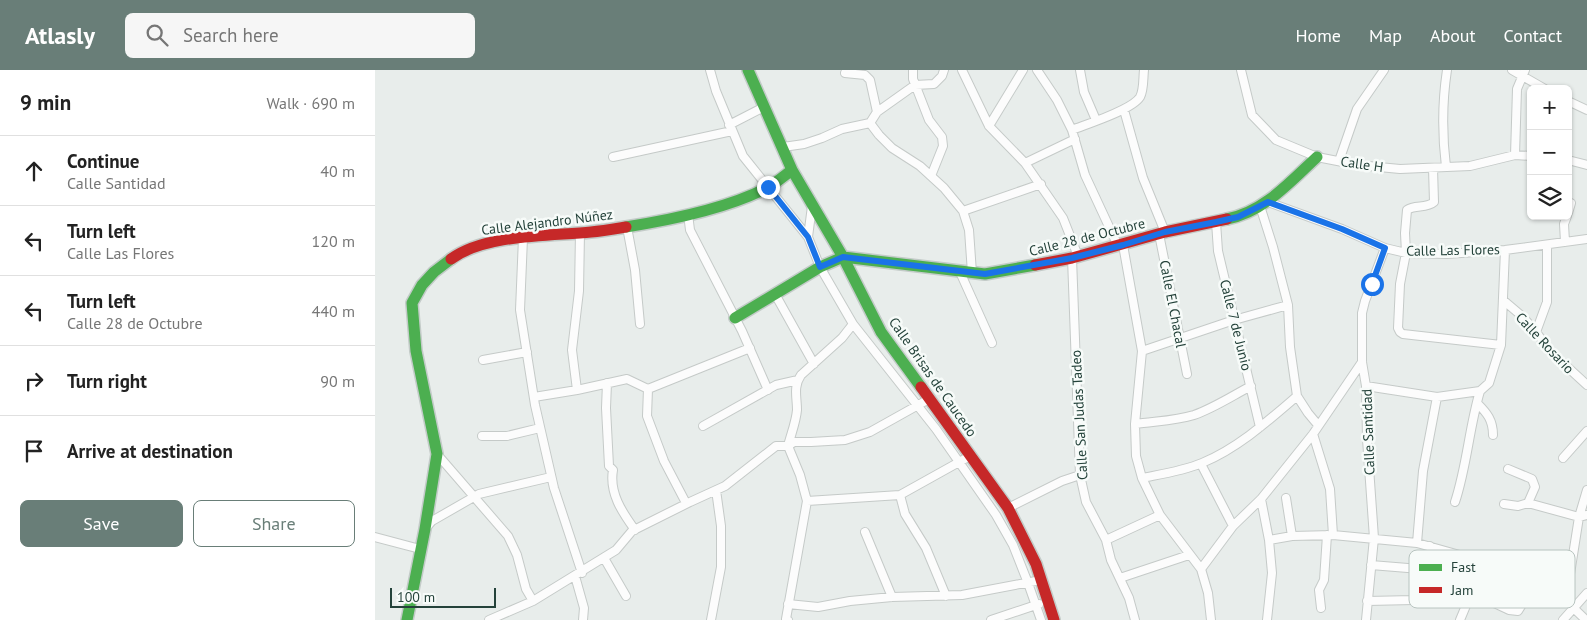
<!DOCTYPE html>
<meta charset="utf-8">
<style>
:root{--surface:#fff;--page:#f6f6f6;--text:#222;--muted:#767676;--line:#e0e0e0;--accent:#697e78}
body{margin:0;font-family:"PT Sans",sans-serif;background:var(--page);color:var(--text)}
.controls{position:absolute;right:15px;top:15px;display:grid;overflow:hidden;border-radius:8px;box-shadow:0 1px 4px #0004}
.controls button{width:45px;height:45px;display:grid;place-items:center;padding:0;border:0;border-bottom:1px solid var(--line);background:var(--surface);color:var(--text);font:25px sans-serif}
.scale{position:absolute;left:15px;bottom:12px;width:106px;box-sizing:border-box;padding-left:5px;border:2px solid #24423a;border-top:0;font-size:14px;line-height:18px;white-space:nowrap;color:#24423a;-webkit-text-stroke:4px #f7fbf9;paint-order:stroke}
.stop{position:absolute;width:15px;height:15px;margin:-11px;border:4px solid #1a73e8;border-radius:50%;background:#fff}
.stop.end{background:#1a73e8;border-color:#fff;box-shadow:0 1px 5px #0008}
.list{margin:0;padding:0;list-style:none}
h2{display:flex;justify-content:space-between;align-items:center;height:65px;margin:0;padding:0 20px;font-size:21px}
h2 small{font-size:16px;font-weight:400;color:var(--muted)}
.list li{display:grid;grid-template-columns:32px 1fr auto;gap:15px;align-items:center;box-sizing:border-box;height:70px;padding:0 20px;border-top:1px solid var(--line)}
.list b{display:block;font-size:19px;white-space:nowrap}
.list p{margin:0;font-size:16px;white-space:nowrap;color:var(--muted)}
.list em{font-size:16px;font-style:normal;color:var(--muted)}
.actions{display:flex;gap:10px;padding:15px 20px}
.actions a{flex:1;padding:11px 0;border:1px solid var(--accent);border-radius:8px;text-align:center;font-size:18px;color:var(--accent)}
.actions .main{background:var(--accent);color:#fff}
.icon{flex:none;width:28px;height:28px;fill:none;stroke:currentColor;stroke-width:2;stroke-linecap:round;stroke-linejoin:round}
.map{position:relative;flex:none;width:1212px;height:550px;overflow:hidden}
header{display:flex;align-items:center;gap:30px;box-sizing:border-box;height:70px;padding:0 25px;background:var(--accent);color:#fff}
header strong{font-size:24px}
nav{display:flex;gap:28px;margin-inline-start:auto;font-size:18px}
.search{width:350px;height:45px;background:var(--page);display:flex;align-items:center;gap:12px;box-sizing:border-box;padding:0 18px;border-radius:8px;color:var(--muted);font-size:19px}
main{display:flex}
aside{flex:1;background:var(--surface)}
.map>svg:first-child{display:block}
.lines{fill:none;stroke-linecap:round;stroke-linejoin:round}
.street-casing{stroke:#c5cac8;stroke-width:10}
.fast-casing{stroke:#c3cbc8;stroke-width:14}
.jam-casing{stroke:#c3cbc8;stroke-width:14}
.street{stroke:#fcfcfc;stroke-width:8}
.fast{stroke:#4caf50;stroke-width:11}
.jam{stroke:#c62828;stroke-width:11}
.route{stroke:#1a73e8;stroke-width:6}
.labels{text-anchor:middle;stroke-width:5;stroke-linejoin:round;paint-order:stroke}
.street-label{font-size:14px;fill:#24423a;stroke:#f7fbf9}
.key{fill:#f7fbf9;stroke:#b8c4c0;stroke-width:1}
.key-label{font-size:14px;fill:#24423a}
</style>
<header>
<strong>Atlasly</strong>
<div class="search"><svg class="icon" aria-label="search" viewBox="0 0 24 24"><circle cx="10" cy="10" r="6"/><path d="M15 15l6 6"/></svg>Search here</div>
<nav><a>Home</a><a>Map</a><a>About</a><a>Contact</a></nav>
</header>
<main>
<aside>
<h2>9 min<small>Walk · 690 m</small></h2>
<ul class="list">
<li><svg class="icon" aria-label="ahead" viewBox="0 0 24 24"><path d="M12 20V5M6 11l6-6 6 6"/></svg><div><b>Continue</b><p>Calle Santidad</p></div><em>40 m</em></li>
<li><svg class="icon" aria-label="left" viewBox="0 0 24 24"><path d="M17 20v-9H6M10 6l-5 5 5 5"/></svg><div><b>Turn left</b><p>Calle Las Flores</p></div><em>120 m</em></li>
<li><svg class="icon" aria-label="left" viewBox="0 0 24 24"><path d="M17 20v-9H6M10 6l-5 5 5 5"/></svg><div><b>Turn left</b><p>Calle 28 de Octubre</p></div><em>440 m</em></li>
<li><svg class="icon" aria-label="right" viewBox="0 0 24 24"><path d="M7 20v-9h11M14 6l5 5-5 5"/></svg><div><b>Turn right</b></div><em>90 m</em></li>
<li><svg class="icon" aria-label="arrive" viewBox="0 0 24 24"><path d="M6 21V4h12l-3 4 3 4H6"/></svg><div><b>Arrive at destination</b></div></li>
</ul>
<div class="actions"><a class="main">Save</a><a>Share</a></div>
</aside>
<div class="map">
<svg width="1212" height="550" viewBox="0 0 1212 550">
<rect width="100%" height="100%" fill="#e8edeb"/>
<g class="lines">
<defs>
<path id="street" d="M335,0L341,21L368,86L433,167
M538,0V9L554,50L567,67L568,76L556,106
M587,0L614,56L650,93L688,148L703,186
M662,0L682,30L697,60L710,105L743,176
M705,0L709,22L721,50
M866,0L877,45L901,70L942,87L983,95L1025,99L1095,96L1140,85L1156,86
M1137,0L1170,19
M470,3L490,5L495,10L502,42
M1193,31L1212,40
M749,40L768,108L790,162
M495,53L502,42L540,15L559,14L567,6L569,0
M354,55L389,37
M614,56L648,0
M697,60C712,54 757,40 765,27C769,20 768,8 769,0
M408,77L429,74L447,68L467,59L495,53L504,65L517,78L545,96L569,118L588,141L594,160L597,203
M1140,85L1142,19L1150,0
M238,87L357,61
M1193,90L1212,95
M964,91L982,39L1009,0
M650,93L700,69
M1071,97C1067,64 1067,33 1072,0
M1058,98L1059,132C1051,139 1040,134 1032,140L1030,163L1031,183L1025,214L1023,258L1025,262L1028,264L1126,275
M893,132L967,159L1010,178L1031,183L1072,184L1130,180L1212,169
M437,136L433,167L445,197L478,254L561,359L621,445L638,475L653,513L666,550
M885,136L898,177L913,235L915,277L922,326L933,343L943,355
M588,141L666,114
M1193,143L1196,133
M313,144L315,160L367,261L393,320
M841,152L843,181L885,357
M252,157L260,200L265,254
M784,164L812,304
M148,168L145,240L160,335L179,418L207,503
M1190,172L1189,154L1192,146
M748,175L767,281L760,354L761,386L767,408L785,445L826,499L833,523L836,550
M697,188L705,405L711,432L731,470L736,490L754,528L760,550
M585,202L617,273
M400,224L439,294
M1128,230L1148,247L1161,262L1175,281L1212,315
M1161,262L1172,232V175
M767,281L859,250L913,235
M108,290L152,282
M232,313L231,338L234,396L238,400C234,423 247,442 260,460
M991,316L1062,327L1105,321L1114,313L1126,275L1130,180
M273,319L375,278
M202,320L197,280L204,221L205,163
M159,327L202,320L252,309L273,319L272,346L289,391L311,433
M1102,333C1112,343 1118,350 1118,365
M760,354C780,351 800,351 819,345C839,338 857,326 876,316
M328,356L401,315L423,310
M938,364L955,419L958,465
M107,366H132L165,358
M62,384L133,466L142,485L151,519L158,531
M1188,388L1212,361
M826,394L858,456
M767,408C787,404 808,401 827,393C863,378 893,351 922,326
M525,425L530,444L551,478L571,526
M911,428L917,466
M886,429L894,470L897,503L892,550
M432,431L525,425L595,386
M1080,432C1092,396 1094,358 1105,321
M1153,433L1204,447L1212,445
M1129,434L1143,436L1153,433L1160,417L1157,409L1133,399
M633,438L687,411L705,405
M51,458L57,451L104,424L176,407
M490,462L517,527
M0,467L45,479
M731,470L785,445
M894,470L917,466L958,465L1042,473L1106,491L1145,505L1187,527L1211,550
M1042,473L1048,401L1062,327
M229,488L251,526
M996,495L1045,499
M826,499L858,456L886,429L938,364L987,292
M1045,499L1049,495L1055,476
M200,506L209,538L208,550
M745,508L814,485
M1187,527L1195,504L1204,447L1212,420
M992,531L1039,530L1041,527L1047,505L1045,499
M1119,533L1134,540L1143,541L1160,513
M413,534L443,537L475,531L517,527L587,525L666,510
M946,538L944,520L949,510L952,465
M114,550L158,531L241,480L257,461L315,432L350,416L401,376H413C416,364 421,352 422,340C422,327 418,317 426,305L467,268L478,254
M336,550L346,497V456L341,420
M413,550L411,549L432,431L425,405L413,376L419,372H436L470,370L495,362L554,329
M616,550L664,534
M991,550L999,468L992,369L991,316L987,292V243L990,231L1010,178
M1085,550L1095,526L1106,491
M1188,550L1212,523"/>
<path id="fast" d="M373,0L417,100L468,187L506,262L546,317
M852,149C889,142 915,112 942,87
M251,157C296,150 351,139 392,118C401,113 409,106 417,100
M360,248L445,197L468,187L610,204L660,195
M32,550L50,459L62,384L41,281L37,233L47,215L59,202L76,189"/>
<path id="jam" d="M76,189C110,164 175,166 216,162C228,161 239,159 251,157
M660,195L697,188L790,162L852,149
M546,317L633,438L661,494L679,550"/>
</defs>
<use href="#street" class="street-casing"/>
<use href="#fast" class="fast-casing"/>
<use href="#jam" class="jam-casing"/>
<use href="#street" class="street"/>
<use href="#fast" class="fast"/>
<use href="#jam" class="jam"/>
</g>
<g class="lines">
<path class="route" d="M393,117L433,167L445,197L468,187L610,204L697,188L748,175L790,162L841,152L863,147L893,132L967,159L1010,178L997,214"/>
</g>
<g class="labels">
<g class="street-label">
<text transform="translate(987 94) rotate(8)" y="5">Calle H</text>
<text transform="translate(172 152) rotate(-7)" y="5">Calle Alejandro Núñez</text>
<text transform="translate(712 167) rotate(-14)" y="5">Calle 28 de Octubre</text>
<text transform="translate(1078 180) rotate(-1)" y="5">Calle Las Flores</text>
<text transform="translate(798 234) rotate(79)" y="5">Calle El Chacal</text>
<text transform="translate(861 255) rotate(76)" y="5">Calle 7 de Junio</text>
<text transform="translate(1170 273) rotate(47)" y="5">Calle Rosario</text>
<text transform="translate(558 307) rotate(55)" y="5">Calle Brisas de Caucedo</text>
<text transform="translate(704 345) rotate(-93)" y="5">Calle San Judas Tadeo</text>
<text transform="translate(993 362) rotate(-92)" y="5">Calle Santidad</text>
</g>
</g>
<rect x="1034" y="480" width="166" height="58" rx="8" class="key"/>
<rect x="1044" y="494" width="23" height="7" fill="#4caf50"/>
<rect x="1044" y="517" width="23" height="6" fill="#c62828"/>
<g class="key-label">
<text x="1076" y="502">Fast</text>
<text x="1076" y="525">Jam</text>
</g>
</svg>
<div class="controls">
<button>+</button>
<button>−</button>
<button><svg class="icon" aria-label="layers" viewBox="0 0 24 24"><path d="M12 4l9 5-9 5-9-5zM3 14l9 5 9-5"/></svg></button>
</div>
<div class="scale">100 m</div>
<div class="stop" style="left:997px;top:214px"></div>
<div class="stop end" style="left:393px;top:117px"></div>
</div>
</main>
